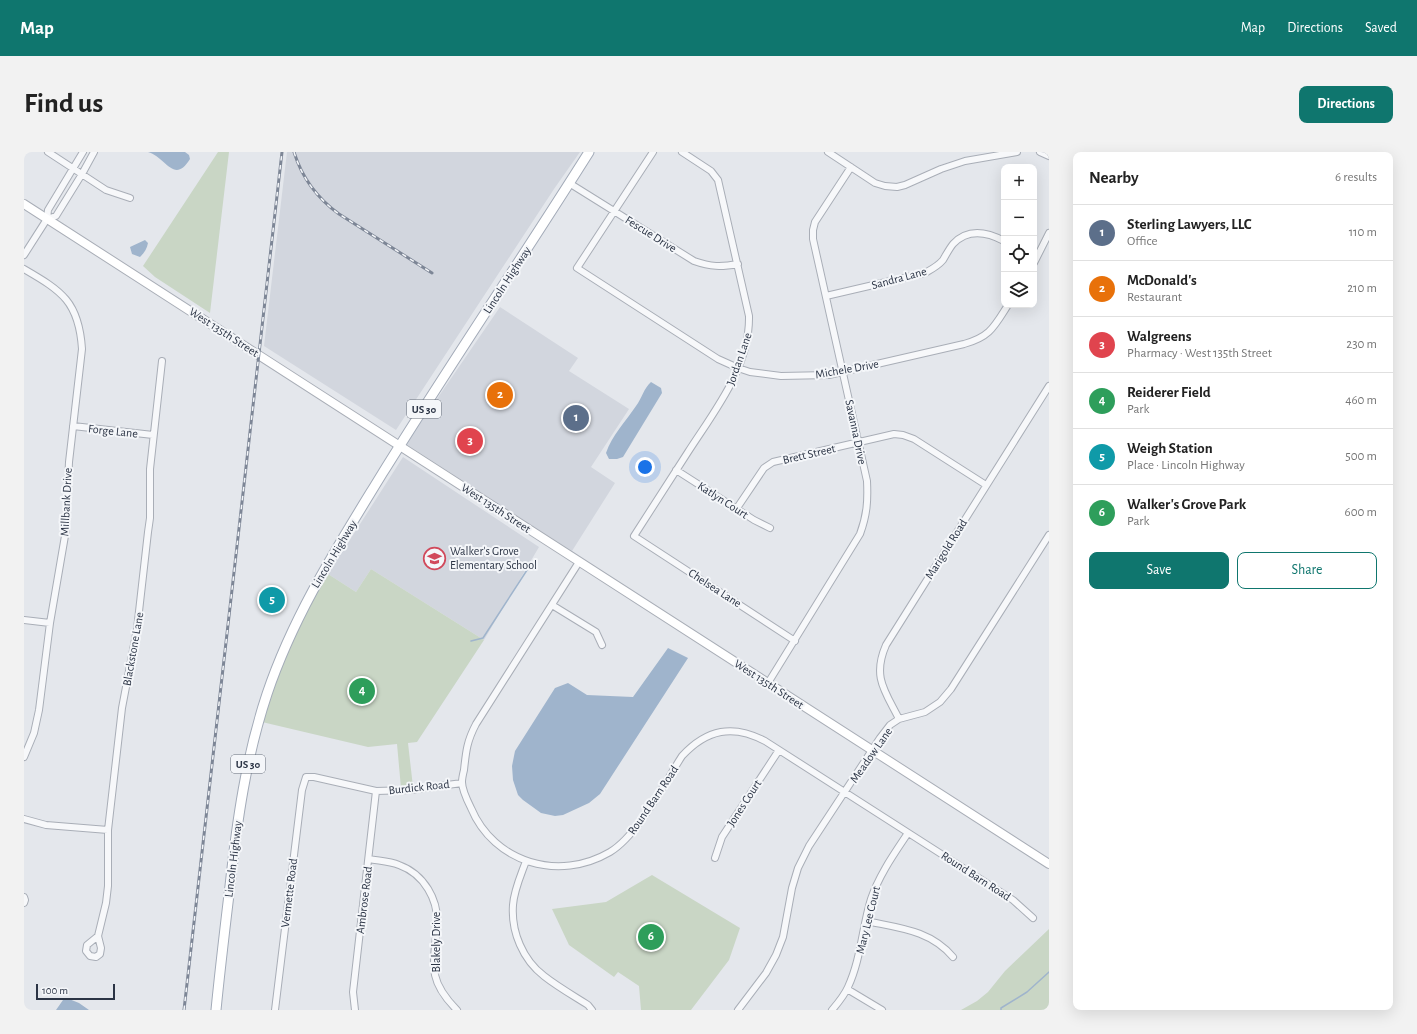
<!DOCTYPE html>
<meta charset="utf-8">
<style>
:root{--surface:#fff;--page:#f2f2f2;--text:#222;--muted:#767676;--line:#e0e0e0;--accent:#0f766e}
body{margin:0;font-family:"Alegreya Sans",sans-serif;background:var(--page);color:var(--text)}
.controls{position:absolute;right:12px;top:12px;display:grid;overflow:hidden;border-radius:8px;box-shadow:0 4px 16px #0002}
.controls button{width:36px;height:36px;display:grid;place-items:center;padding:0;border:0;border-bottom:1px solid var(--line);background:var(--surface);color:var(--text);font:20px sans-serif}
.scale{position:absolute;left:12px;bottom:10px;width:79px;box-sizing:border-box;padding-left:4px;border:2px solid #2b3445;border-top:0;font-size:11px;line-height:14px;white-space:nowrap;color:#2b3445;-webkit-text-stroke:3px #f4f6f9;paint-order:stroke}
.you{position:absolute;left:621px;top:315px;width:14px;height:14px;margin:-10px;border:3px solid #fff;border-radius:50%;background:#1a73e8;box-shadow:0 0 0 6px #1a73e833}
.badge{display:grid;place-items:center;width:26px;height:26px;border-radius:50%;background:var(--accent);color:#fff;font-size:13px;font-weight:700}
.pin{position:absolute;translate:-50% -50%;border:2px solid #fff;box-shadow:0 1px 4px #0006}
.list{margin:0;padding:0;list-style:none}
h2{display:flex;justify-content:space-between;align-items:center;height:52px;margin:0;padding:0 16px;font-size:17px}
h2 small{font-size:13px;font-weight:400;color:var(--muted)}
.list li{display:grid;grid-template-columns:26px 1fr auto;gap:12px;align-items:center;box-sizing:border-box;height:56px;padding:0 16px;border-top:1px solid var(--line)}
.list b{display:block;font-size:15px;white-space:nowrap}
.list p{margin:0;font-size:13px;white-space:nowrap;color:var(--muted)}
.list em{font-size:13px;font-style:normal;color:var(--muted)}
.actions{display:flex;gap:8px;padding:12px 16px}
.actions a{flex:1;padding:9px 0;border:1px solid var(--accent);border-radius:8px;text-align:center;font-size:14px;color:var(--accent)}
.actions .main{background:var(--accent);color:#fff}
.icon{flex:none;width:22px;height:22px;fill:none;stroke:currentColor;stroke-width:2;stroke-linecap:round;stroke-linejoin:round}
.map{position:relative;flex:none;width:1025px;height:858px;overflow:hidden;border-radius:8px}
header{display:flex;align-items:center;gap:24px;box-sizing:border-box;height:56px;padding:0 20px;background:var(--accent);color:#fff}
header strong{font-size:19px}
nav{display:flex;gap:22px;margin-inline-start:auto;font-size:14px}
.intro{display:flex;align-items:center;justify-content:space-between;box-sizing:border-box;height:96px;padding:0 24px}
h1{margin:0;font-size:28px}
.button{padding:10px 18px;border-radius:8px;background:var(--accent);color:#fff;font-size:14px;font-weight:700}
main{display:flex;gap:24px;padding:0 24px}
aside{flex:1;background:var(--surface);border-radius:8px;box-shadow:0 4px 16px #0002}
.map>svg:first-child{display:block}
.built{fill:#d2d6de}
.green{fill:#c9d6c5}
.water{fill:#9fb4cc}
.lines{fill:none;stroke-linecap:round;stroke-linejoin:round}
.stream{stroke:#9fb4cc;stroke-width:1.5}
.street-casing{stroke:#a9aeb7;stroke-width:8}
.secondary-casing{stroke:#a9aeb7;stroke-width:10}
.primary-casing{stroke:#a3abb8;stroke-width:11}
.street{stroke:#f7f8fa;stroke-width:6}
.secondary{stroke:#fff;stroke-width:8}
.primary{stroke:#fff;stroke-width:9}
.rail-casing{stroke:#7d8696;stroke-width:3}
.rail{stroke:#f4f6f9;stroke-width:1.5;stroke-dasharray:4.5;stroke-linecap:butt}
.labels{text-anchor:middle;stroke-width:4;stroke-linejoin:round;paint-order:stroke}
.shield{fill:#f4f6f9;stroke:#676e7b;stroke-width:1}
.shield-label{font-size:11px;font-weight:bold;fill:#2b3445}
.street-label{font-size:12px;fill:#2b3445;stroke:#f4f6f9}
.poi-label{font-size:12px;fill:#2b3445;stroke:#f4f6f9;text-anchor:start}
</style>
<header>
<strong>Map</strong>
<nav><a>Map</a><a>Directions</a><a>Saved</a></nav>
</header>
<div class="intro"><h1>Find us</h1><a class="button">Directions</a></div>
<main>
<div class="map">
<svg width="1025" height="858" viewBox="0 0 1025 858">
<rect width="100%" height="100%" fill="#e4e7ec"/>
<path class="built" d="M263,0H556L530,37L372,278L240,194Z
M476,155L554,206L545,219L605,257L567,315L591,331L548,399L382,292Z
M379,305L515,395L460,488L347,417L332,440L304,422Z"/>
<path class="green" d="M194,0H205L186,161L131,125L119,114Z
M347,417L460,488L393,590L384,591L389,635L377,636L373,592L344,595L238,570L260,508L287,449L304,422L332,440Z
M628,723L716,776L705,808L667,858H617L615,834L594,820L590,825L545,793L528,757L582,750Z
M1025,777V858H937L953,849L964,840L981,819Z"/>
<path class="water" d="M124,0H161L165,3L166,7C150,33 142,5 124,0Z
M121,88L124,91C123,97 120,101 116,105L108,102L106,95Z
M627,230L637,236L638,241L599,305L593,307H585L582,301C588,283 602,269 612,254C618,246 620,236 627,230Z
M644,496L664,506L576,642L565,651L539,663L531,664L517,661L499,648L494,643L489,628L488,614L491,599L531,536L544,531L563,543L609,545Z
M45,847L55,851L65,858H32L39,848Z"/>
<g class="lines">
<path class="stream" d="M447,489L459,486L505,415
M977,858V856L1003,840L1025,820"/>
<defs>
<path id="street" d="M24,0L82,38L106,46
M629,0L553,116L694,207L714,216L726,220L757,224L805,223L940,192C966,185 970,175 984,153
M658,0L687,19L694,28L725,164C726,215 691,258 664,300C646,328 628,356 610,384L771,489
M804,0L851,31L861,34L873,35L881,33L917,17L941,9L993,0
M1016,0L1025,4
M545,31L670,109C687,115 697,115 714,112
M23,67L32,64L58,22L70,0
M0,103L23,67L24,58L59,0
M1010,111L1025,81
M0,117C38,139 55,150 58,197L45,310L42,378L26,471L15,558L10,581L0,605
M802,144L901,121C908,117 914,114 919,108C922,103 925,97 929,92C944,76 963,80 980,89
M49,274L129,283
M652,318L730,368L746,376
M713,356L740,316L749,310L870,282L879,283L890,287L962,333
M555,410L452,572C443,589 442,599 440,618C439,622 438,626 438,630C438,638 443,648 447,656C470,711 535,730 586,700C614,683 640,632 658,604C683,577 709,572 741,589L989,748L1009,766
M528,453L572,480L578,493
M0,468L26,471
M744,531L836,382C843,363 844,349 843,329L789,87V78L791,70L827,15
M875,567C861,539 848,525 862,493L1025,234
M0,667L22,673L84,678
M691,706L698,685L755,598
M345,707C355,709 365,709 375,713C400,722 415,748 413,774C412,790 408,806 411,823C414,837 423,848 433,858
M502,709C497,723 490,738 489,753C487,780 499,808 520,824C534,835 550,844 564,853L568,858
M0,745L1,748L0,751
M842,769C875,776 906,778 929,805
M74,784L63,793L62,799L66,804L72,805L76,802L77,796L74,784L82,751L84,734V678L98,556L113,477L124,380L126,366V317L138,209
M823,837L858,858
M251,858L278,638L282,625H290L352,639L386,638L438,631
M331,858L329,840L352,639
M714,858L742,821L752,803L759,785L768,736L774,716L785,694L856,586L866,573L875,567L901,560L916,550L927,537L1025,383
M808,858C814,851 820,844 824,835C837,807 838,776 847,747C855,723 870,702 884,681"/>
<path id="secondary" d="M0,52L1025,712"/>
<path id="primary" d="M192,858C196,817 201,776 206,734C213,669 222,605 243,542C270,462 314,394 358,322C425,214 497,108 565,0"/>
</defs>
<use href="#street" class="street-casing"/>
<use href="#secondary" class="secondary-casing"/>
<use href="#primary" class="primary-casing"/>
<use href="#street" class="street"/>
<use href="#secondary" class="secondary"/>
<use href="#primary" class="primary"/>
<defs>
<path id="rail" d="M270,0C278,26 293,46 315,62L408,121
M160,858L258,0"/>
</defs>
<use href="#rail" class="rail-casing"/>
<use href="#rail" class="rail"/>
</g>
<defs>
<symbol id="school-ring" viewBox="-11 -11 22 22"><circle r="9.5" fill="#f4f6f9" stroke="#d1495b" stroke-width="1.5"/><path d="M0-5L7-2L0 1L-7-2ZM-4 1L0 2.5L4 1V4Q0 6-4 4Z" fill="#d1495b"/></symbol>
</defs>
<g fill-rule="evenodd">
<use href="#school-ring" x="398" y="394" width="25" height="25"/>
</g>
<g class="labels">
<g class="shield">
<rect x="383" y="248" width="34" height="18" rx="3"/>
<rect x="207" y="603" width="34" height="18" rx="3"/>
</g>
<g class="shield-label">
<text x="400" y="261">US 30</text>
<text x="224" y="616">US 30</text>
</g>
<g class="street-label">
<text transform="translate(627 82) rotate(32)" y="4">Fescue Drive</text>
<text transform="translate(875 126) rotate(-15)" y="4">Sandra Lane</text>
<text transform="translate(483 128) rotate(-57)" y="4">Lincoln Highway</text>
<text transform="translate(200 180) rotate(33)" y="4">West 135th Street</text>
<text transform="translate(715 207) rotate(-71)" y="4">Jordan Lane</text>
<text transform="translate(823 217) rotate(-10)" y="4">Michele Drive</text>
<text transform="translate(89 279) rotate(6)" y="4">Forge Lane</text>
<text transform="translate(832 280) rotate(78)" y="4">Savanna Drive</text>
<text transform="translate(785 302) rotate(-13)" y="4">Brett Street</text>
<text transform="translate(699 348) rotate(33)" y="4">Katlyn Court</text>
<text transform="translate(42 350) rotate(-87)" y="4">Millbank Drive</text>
<text transform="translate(472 356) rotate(33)" y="4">West 135th Street</text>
<text transform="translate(922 397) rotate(-58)" y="4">Marigold Road</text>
<text transform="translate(310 402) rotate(-59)" y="4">Lincoln Highway</text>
<text transform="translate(691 436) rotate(33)" y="4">Chelsea Lane</text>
<text transform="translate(109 497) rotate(-80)" y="4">Blackstone Lane</text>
<text transform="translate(745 532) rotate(33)" y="4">West 135th Street</text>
<text transform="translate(847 603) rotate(-55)" y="4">Meadow Lane</text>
<text transform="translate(395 635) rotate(-6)" y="4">Burdick Road</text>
<text transform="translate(629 648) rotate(-56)" y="4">Round Barn Road</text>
<text transform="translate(720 651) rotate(-57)" y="4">Jones Court</text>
<text transform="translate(209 707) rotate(-83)" y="4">Lincoln Highway</text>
<text transform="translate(952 724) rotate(33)" y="4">Round Barn Road</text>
<text transform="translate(265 741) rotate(-83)" y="4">Vermette Road</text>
<text transform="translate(340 748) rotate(-83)" y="4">Ambrose Road</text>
<text transform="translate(844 768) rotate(-76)" y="4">Mary Lee Court</text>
<text transform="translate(412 790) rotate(-90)" y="4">Blakely Drive</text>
</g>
<g class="poi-label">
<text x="426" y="403">Walker's Grove<tspan x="426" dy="14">Elementary School</tspan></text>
</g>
</g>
</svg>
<div class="controls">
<button>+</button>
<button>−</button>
<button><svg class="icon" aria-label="locate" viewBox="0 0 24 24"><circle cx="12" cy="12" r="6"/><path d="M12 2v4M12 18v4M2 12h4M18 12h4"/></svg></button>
<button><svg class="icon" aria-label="layers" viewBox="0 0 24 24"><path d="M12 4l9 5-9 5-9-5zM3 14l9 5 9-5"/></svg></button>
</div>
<div class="scale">100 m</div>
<div class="you"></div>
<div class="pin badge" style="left:552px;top:266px;background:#5c6f8a">1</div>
<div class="pin badge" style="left:476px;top:243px;background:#e8710a">2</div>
<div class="pin badge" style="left:446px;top:289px;background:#e0444e">3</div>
<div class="pin badge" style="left:338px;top:539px;background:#2e9e5b">4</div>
<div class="pin badge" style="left:248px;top:448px;background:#0f9aa8">5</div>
<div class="pin badge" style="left:627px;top:785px;background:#2e9e5b">6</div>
</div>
<aside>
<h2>Nearby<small>6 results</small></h2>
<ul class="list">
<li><span class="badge" style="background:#5c6f8a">1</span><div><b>Sterling Lawyers, LLC</b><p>Office</p></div><em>110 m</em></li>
<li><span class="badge" style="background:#e8710a">2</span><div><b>McDonald's</b><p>Restaurant</p></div><em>210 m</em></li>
<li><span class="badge" style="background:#e0444e">3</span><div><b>Walgreens</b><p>Pharmacy · West 135th Street</p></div><em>230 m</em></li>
<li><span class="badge" style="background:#2e9e5b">4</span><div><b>Reiderer Field</b><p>Park</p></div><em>460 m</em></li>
<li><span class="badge" style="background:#0f9aa8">5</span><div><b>Weigh Station</b><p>Place · Lincoln Highway</p></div><em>500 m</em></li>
<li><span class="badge" style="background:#2e9e5b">6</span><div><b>Walker's Grove Park</b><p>Park</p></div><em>600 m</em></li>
</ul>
<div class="actions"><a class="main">Save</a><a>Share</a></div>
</aside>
</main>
